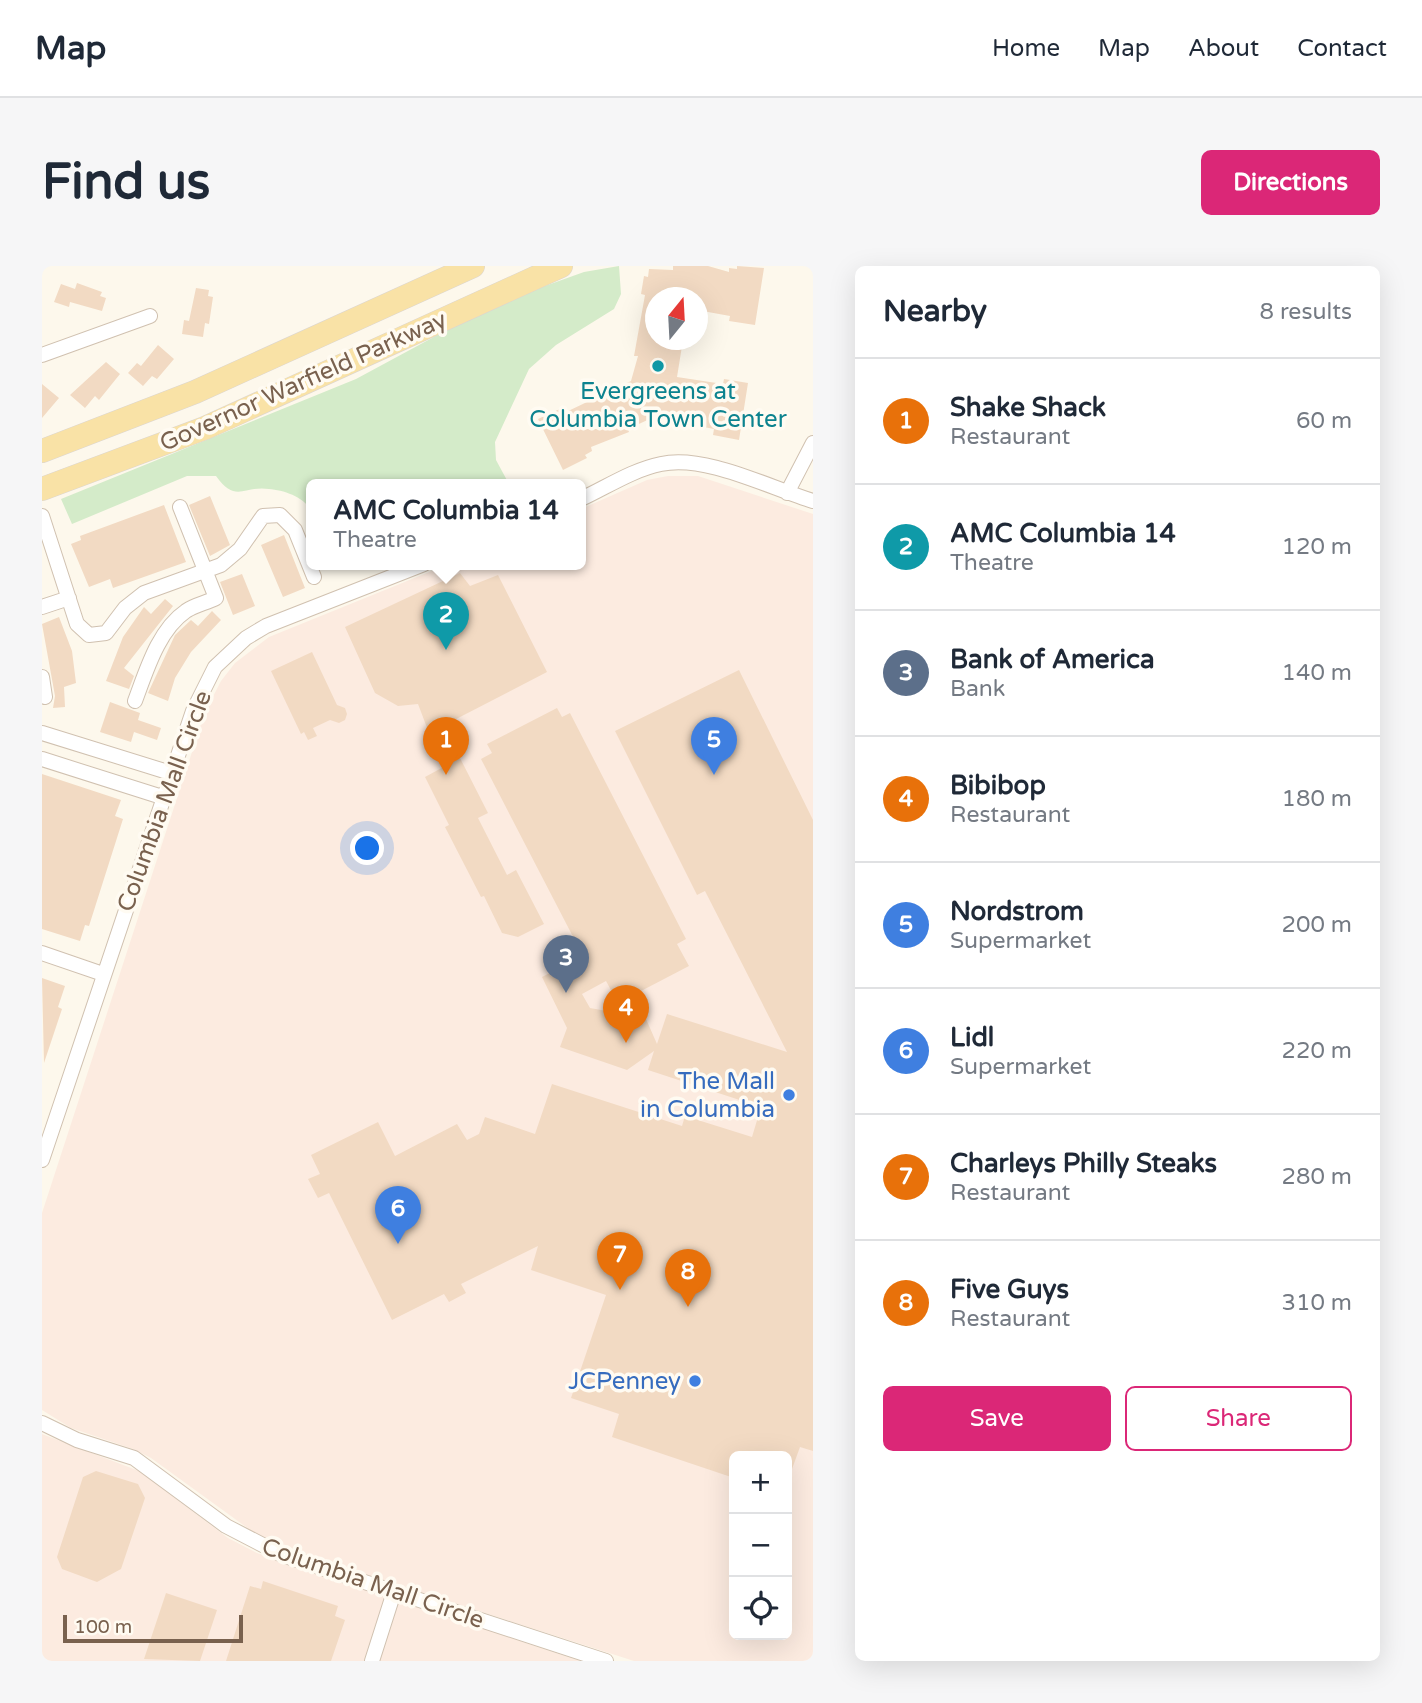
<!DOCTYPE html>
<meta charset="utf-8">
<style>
:root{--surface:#fff;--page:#f6f6f7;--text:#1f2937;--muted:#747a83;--line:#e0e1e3;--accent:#db2777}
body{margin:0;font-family:"Varela Round",sans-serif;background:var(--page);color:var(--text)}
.controls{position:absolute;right:21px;bottom:21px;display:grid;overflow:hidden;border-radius:10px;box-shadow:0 7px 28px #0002}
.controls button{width:63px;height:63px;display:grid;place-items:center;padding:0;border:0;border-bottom:2px solid var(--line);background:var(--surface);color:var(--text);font:35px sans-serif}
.compass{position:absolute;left:603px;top:21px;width:63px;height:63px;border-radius:50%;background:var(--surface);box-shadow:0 7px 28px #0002;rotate:18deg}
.scale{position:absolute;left:21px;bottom:18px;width:180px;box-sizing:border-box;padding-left:7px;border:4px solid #79614e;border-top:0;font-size:19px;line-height:24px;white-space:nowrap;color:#79614e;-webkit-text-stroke:5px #fffbf2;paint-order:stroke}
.you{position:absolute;left:326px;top:583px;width:24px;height:24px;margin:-18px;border:5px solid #fff;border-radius:50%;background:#1a73e8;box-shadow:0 0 0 10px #1a73e833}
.badge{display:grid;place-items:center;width:46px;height:46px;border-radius:50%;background:var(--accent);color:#fff;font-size:23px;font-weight:700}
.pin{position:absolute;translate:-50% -58px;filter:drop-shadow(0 2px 4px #0008)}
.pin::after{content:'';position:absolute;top:37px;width:24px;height:21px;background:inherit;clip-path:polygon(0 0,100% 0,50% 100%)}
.popup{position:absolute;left:264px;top:213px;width:280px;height:91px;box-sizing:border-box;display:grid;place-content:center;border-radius:10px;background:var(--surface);filter:drop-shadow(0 2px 5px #0005);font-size:23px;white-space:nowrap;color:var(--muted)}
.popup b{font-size:26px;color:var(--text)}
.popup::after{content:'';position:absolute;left:50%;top:100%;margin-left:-14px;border:14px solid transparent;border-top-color:var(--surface)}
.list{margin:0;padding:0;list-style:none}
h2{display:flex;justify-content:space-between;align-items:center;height:91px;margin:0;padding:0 28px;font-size:30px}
h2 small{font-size:23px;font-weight:400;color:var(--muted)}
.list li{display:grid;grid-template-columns:46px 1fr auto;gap:21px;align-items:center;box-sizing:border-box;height:126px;padding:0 28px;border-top:2px solid var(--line)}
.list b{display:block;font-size:26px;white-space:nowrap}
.list p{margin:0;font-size:23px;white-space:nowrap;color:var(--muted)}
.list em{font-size:23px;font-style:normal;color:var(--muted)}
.actions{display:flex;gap:14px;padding:21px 28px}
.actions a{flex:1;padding:16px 0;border:2px solid var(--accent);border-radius:10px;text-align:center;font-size:24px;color:var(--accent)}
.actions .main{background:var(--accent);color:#fff}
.icon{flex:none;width:38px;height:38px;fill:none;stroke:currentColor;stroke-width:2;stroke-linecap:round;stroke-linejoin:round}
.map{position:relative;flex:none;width:771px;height:1395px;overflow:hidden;border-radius:10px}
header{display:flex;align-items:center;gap:42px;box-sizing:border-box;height:98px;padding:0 35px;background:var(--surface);border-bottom:2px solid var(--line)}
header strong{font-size:33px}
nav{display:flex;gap:38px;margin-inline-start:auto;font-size:24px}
.intro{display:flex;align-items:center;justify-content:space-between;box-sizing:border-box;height:168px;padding:0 42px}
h1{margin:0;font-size:49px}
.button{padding:18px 32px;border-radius:10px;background:var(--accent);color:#fff;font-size:24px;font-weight:700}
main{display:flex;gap:42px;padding:0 42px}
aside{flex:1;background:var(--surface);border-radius:10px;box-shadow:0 7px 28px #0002}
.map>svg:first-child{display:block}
.commercial{fill:#fcebe0;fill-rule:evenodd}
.green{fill:#d4ebc9}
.building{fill:#f2dac3}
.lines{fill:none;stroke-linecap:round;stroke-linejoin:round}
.minor-casing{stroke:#d0c1b0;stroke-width:16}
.primary-casing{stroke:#dcd6d1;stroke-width:24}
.minor{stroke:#fff;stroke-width:14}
.primary{stroke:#f9e2a6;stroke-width:23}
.culture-dot{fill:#0f9aa8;stroke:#fffbf2;stroke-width:2.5}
.shop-dot{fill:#3f7fe0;stroke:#fffbf2;stroke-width:2.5}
.labels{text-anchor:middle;stroke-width:7;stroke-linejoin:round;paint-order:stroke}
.street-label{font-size:24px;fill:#79614e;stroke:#fffbf2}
.culture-label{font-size:24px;fill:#0d838f;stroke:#fffbf2}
.shop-label{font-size:24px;fill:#366cbe;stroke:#fffbf2;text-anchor:end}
</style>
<header>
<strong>Map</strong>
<nav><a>Home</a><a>Map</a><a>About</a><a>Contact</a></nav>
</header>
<div class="intro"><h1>Find us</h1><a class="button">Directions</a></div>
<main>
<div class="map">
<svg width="771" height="1395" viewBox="0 0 771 1395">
<rect width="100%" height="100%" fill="#fdf8ec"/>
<path class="commercial" d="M626,210H656L771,248V1395H592L260,1288L211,1266L109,1192L91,1183L29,1162L0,1144V947L163,446L179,415L193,397L227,371L407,298H539V243L605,214ZM692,1190H745V1369H692Z
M0,1168L97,1205L186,1272L215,1287L538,1395H0Z"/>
<path class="green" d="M577,0L579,28L572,43L514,79L487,103L453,176L454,194L467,218H269V245C263,231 241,224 227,223C202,219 194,238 174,210H145L30,258L19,233L314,113L453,38L542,6Z"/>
<path class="building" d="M631,0H666L687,6V2L695,3V0L722,2L713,59L687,55L688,50L655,44V32H613V74H641L635,111L681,118L682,113L706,117L697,174L671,169L672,163L612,151L586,163L587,166L549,181L550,185L543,189L545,192L521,204L496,153L520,142L522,147L589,115L596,90H592L603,29L599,28L602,10L606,11L607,3L631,4Z
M35,17L60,26L58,30L64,32L60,45L28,36L27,41L12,36L19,18L33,23Z
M154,22L167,24L166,30L171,31L167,58L163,57L161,71L140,68L142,54L147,55Z
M116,79L132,93L115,113L110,110L101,120L86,107L95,97L99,100Z
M64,96L78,108L57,134L53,130L43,142L28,129Z
M0,118L17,132L0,152Z
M168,230L188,279L168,290L147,239Z
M122,239L144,296L71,322L68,313L47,321L29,278L39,274L38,270Z
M242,269L263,322L241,331L219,279Z
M418,307L428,320L456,309L505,406L387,467L376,438L356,440L333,427L303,361Z
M200,308L213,340L191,349L178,316Z
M123,333L131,340L82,402L92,410L87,423L64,415L81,371L102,341L109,348Z
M170,345L179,354L149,386L133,412L126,435L106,427L133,369L149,354L156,360Z
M17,351L30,385L34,417L22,421L23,441L11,442L13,430L0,358Z
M270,386L295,439L303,442L305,448L303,454L297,457L288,454L271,462L275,470L266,474L262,466L259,468L229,405Z
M697,404L771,554V1185L758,1181L746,1214L745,1190H692V1212L570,1171L577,1148L529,1132L564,1029L489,1004L496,980L419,1018L424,1027L407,1036L402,1028L350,1054L287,927L276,932L266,913L278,908L269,889L336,856L353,890L415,858L425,874L437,868L443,851L493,868L510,818L640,860L643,850L710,871L719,841L606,804L612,785L585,804L518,781L525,762L500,711L541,690L439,493L450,487L445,478L515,442L520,451L528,447L644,673L635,678L647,700L576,737L564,715L540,728L548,742L581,748L580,745L604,753L615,778L625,748L745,786L663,625L655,629L573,465Z
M68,436L98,447L96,454L119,462L115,474L92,466L89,476L58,466Z
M418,492L446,547L436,552L465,609L474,604L502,658L476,671L460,667L442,630L439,631L403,561L407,559L383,511Z
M0,508L79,534L73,550L81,553L47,660L43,659L38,675L0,663Z
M0,712L23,720L16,741L20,743L2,797Z
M54,1205L96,1218L103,1232L79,1303L55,1316L20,1303L15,1291L41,1211Z
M221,1315L296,1340L293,1350L303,1354L289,1395H184L208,1320L219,1323Z
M124,1327L175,1344L158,1395L102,1393Z"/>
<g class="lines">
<defs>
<path id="minor" d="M0,89L108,50
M745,227L771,177
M539,233C565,221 590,204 619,198C663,188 728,222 771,235
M0,250L35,358L47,369L64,367L83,342L102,327L179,299L198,283L221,250L238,249L253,264L272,311
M0,341L27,332
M0,411L3,431
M93,435C104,406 116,364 144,345C152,339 164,337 174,332L138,241
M0,467L129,507
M0,493L120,531
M0,687L61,708
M0,894L151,445L173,401L204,372L224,360L382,298
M0,1157L35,1174L92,1192L184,1260L240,1289L564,1395
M330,1395L352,1326"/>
<path id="primary" d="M0,185L153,126L431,0
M0,223L163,162L519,0"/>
</defs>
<use href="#minor" class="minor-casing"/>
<use href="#primary" class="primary-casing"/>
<use href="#minor" class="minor"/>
<use href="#primary" class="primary"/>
</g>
<circle class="culture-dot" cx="616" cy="100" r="7"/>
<g class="shop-dot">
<circle cx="747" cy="829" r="7"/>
<circle cx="653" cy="1115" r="7"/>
</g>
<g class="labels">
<g class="street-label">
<text transform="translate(261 115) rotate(-24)" y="8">Governor Warfield Parkway</text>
<text transform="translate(122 535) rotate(-70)" y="8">Columbia Mall Circle</text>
<text transform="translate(331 1317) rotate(19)" y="8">Columbia Mall Circle</text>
</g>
<g class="culture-label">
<text x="616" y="133">Evergreens at<tspan x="616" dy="28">Columbia Town Center</tspan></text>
</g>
<g class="shop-label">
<text x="733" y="823">The Mall<tspan x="733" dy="28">in Columbia</tspan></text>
<text x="639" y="1123">JCPenney</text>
</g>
</g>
</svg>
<div class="controls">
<button>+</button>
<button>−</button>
<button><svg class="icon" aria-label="locate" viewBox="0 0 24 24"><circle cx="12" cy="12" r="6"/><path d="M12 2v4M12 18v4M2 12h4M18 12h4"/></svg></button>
</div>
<svg class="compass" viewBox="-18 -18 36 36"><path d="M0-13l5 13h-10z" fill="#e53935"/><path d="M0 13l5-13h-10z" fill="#747a83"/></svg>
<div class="scale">100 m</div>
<div class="you"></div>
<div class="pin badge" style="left:404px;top:509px;background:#e8710a">1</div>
<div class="pin badge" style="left:404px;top:384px;background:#0f9aa8">2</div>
<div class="popup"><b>AMC Columbia 14</b>Theatre</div>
<div class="pin badge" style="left:524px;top:727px;background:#5c6f8a">3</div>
<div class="pin badge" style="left:584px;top:777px;background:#e8710a">4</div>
<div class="pin badge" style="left:672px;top:509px;background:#3f7fe0">5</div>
<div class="pin badge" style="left:356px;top:978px;background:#3f7fe0">6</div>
<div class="pin badge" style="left:578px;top:1024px;background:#e8710a">7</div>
<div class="pin badge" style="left:646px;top:1041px;background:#e8710a">8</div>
</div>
<aside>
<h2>Nearby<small>8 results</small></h2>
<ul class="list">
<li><span class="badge" style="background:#e8710a">1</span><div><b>Shake Shack</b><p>Restaurant</p></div><em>60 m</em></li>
<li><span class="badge" style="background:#0f9aa8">2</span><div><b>AMC Columbia 14</b><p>Theatre</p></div><em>120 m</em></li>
<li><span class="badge" style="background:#5c6f8a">3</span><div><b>Bank of America</b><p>Bank</p></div><em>140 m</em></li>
<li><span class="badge" style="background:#e8710a">4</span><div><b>Bibibop</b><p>Restaurant</p></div><em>180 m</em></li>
<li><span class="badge" style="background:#3f7fe0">5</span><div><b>Nordstrom</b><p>Supermarket</p></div><em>200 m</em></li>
<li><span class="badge" style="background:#3f7fe0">6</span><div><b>Lidl</b><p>Supermarket</p></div><em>220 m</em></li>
<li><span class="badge" style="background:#e8710a">7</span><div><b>Charleys Philly Steaks</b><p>Restaurant</p></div><em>280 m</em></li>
<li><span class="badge" style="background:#e8710a">8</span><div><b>Five Guys</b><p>Restaurant</p></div><em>310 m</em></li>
</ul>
<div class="actions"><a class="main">Save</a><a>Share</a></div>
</aside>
</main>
